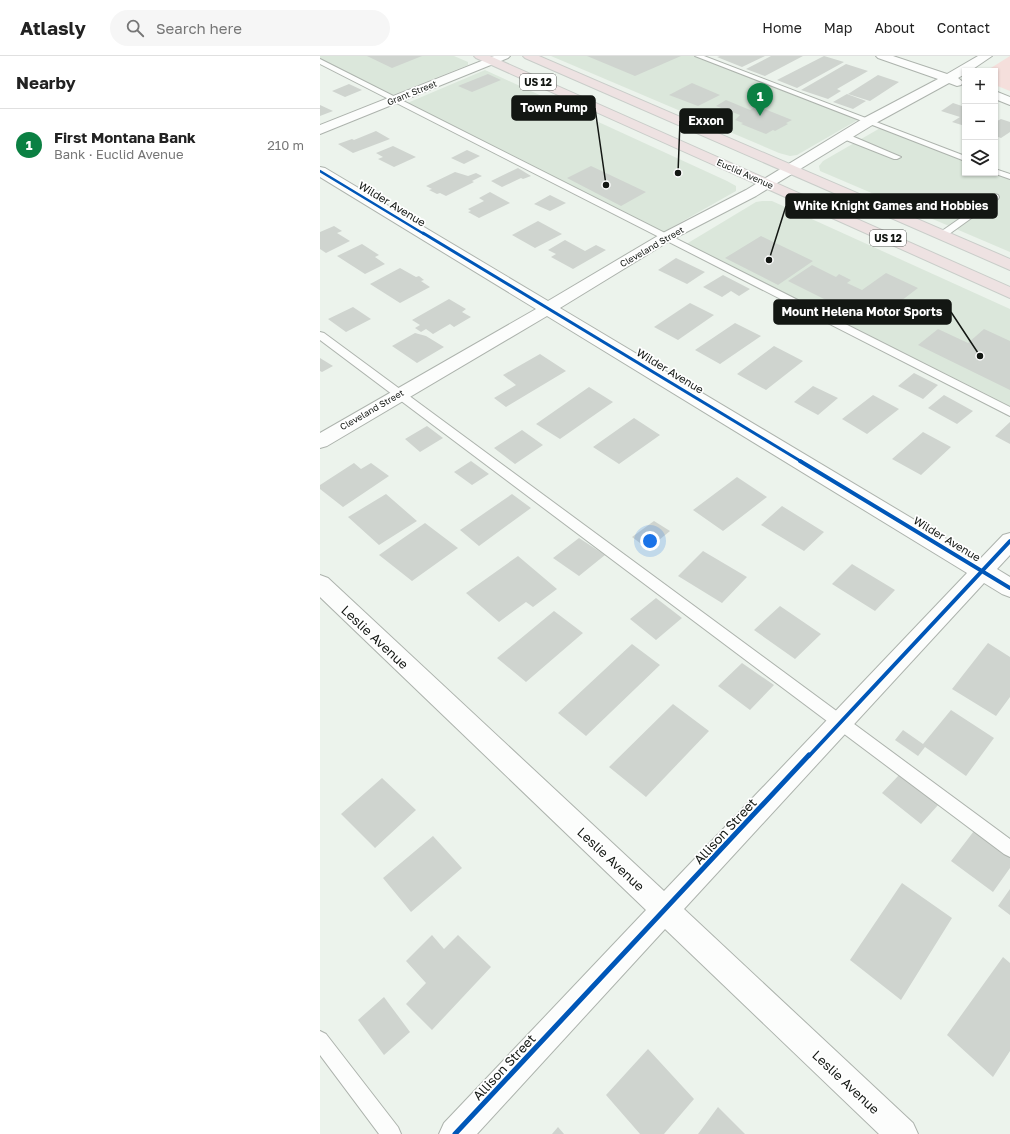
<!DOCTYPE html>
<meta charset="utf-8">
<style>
:root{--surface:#fff;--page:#f6f6f6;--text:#222;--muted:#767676;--line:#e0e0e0;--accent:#0b8043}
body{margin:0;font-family:"Golos Text",sans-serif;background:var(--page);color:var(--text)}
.controls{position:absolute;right:12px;top:12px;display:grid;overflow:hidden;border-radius:0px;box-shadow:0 1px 3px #0004}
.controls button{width:36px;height:36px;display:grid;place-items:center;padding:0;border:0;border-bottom:1px solid var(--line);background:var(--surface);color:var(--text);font:20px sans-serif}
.you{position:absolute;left:330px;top:485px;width:14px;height:14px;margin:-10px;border:3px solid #fff;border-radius:50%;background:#1a73e8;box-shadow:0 0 0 6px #1a73e833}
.badge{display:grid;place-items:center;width:26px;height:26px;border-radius:50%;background:var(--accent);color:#fff;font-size:13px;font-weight:700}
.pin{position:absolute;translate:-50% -33px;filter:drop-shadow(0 1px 2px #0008)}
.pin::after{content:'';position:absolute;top:21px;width:14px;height:12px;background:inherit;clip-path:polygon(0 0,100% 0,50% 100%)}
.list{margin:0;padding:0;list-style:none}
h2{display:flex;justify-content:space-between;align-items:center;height:52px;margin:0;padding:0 16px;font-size:17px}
h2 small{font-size:13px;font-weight:400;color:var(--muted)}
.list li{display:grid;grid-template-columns:26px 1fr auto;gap:12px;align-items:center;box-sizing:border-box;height:72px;padding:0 16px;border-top:1px solid var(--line)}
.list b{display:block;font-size:15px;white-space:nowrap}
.list p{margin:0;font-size:13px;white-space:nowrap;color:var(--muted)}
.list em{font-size:13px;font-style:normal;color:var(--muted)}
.icon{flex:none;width:22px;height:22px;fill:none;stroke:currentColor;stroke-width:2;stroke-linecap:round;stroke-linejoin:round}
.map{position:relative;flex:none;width:690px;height:1078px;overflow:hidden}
header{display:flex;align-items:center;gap:24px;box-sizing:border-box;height:56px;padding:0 20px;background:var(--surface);border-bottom:1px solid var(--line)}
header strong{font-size:19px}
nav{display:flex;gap:22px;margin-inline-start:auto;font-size:14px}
.search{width:280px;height:36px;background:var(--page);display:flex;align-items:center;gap:10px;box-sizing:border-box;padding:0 14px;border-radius:22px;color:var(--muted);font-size:15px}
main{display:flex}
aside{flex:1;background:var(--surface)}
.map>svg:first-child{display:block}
.built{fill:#dbe7db}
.green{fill:#f5dfdc}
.building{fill:#cfd4cf}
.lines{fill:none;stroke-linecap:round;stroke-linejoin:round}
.service-casing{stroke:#adb3ad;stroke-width:2}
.minor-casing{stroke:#adb3ad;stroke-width:2}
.trunk-casing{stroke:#c9cdc9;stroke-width:2}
.service{fill:#fcfdfc;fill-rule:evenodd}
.minor{fill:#fcfdfc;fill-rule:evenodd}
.trunk{fill:#eee2e2;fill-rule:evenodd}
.cycleway-far3-casing{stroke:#fff;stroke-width:4}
.cycleway-far2-casing{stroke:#fff;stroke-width:5}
.cycleway-far1-casing{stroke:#fff;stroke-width:6}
.cycleway-casing{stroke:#fff;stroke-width:8}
.cycleway-far3{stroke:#0057b8;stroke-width:2.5}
.cycleway-far2{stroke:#0057b8;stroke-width:3}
.cycleway-far1{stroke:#0057b8;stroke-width:4}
.cycleway{stroke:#0057b8;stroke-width:5}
.labels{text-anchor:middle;stroke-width:3.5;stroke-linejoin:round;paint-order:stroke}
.far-street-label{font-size:9px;fill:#131713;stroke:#fff}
.shield{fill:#fff;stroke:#5a5d5a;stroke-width:1}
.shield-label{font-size:10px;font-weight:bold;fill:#131713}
.street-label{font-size:11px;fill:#131713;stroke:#fff}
.near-street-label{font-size:13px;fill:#131713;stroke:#fff}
.leader{fill:none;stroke:#131713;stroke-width:1.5}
.callout-dot{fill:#131713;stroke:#fff;stroke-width:1.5}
.callout{fill:#131713;stroke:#131713;stroke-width:1.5}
.callout-label{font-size:12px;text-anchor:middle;font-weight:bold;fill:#fff}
</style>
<header>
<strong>Atlasly</strong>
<div class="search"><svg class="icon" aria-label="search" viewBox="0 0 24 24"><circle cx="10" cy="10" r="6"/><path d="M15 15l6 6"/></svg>Search here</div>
<nav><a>Home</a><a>Map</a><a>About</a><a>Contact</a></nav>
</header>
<main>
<aside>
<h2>Nearby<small></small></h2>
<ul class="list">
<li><span class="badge">1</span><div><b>First Montana Bank</b><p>Bank · Euclid Avenue</p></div><em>210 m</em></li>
</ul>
</aside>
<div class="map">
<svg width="690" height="1078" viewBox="0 0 690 1078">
<rect width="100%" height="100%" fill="#ecf3ec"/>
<path class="built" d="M0,0H134L148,6V9L70,40L0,5Z
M231,0H378L541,62L477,99L470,100L459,97Z
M165,14L407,125L416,130V135L340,178L85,48Z
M562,71L645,103V117H675L690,121V196L500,115L499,110L503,105Z
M442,145H452L690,253V356L363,190L436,146Z"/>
<path class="green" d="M690,0V35L675,29V15H666Z"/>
<path class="building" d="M47,0H102L72,12Z
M267,0H361L315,20Z
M400,0H445L422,11L397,1Z
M451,0H483L445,20L426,13Z
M504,0L524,6L477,32L457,24Z
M526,8L548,15L517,33L521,35L508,43L481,34Z
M168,18L181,24L152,36L138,30Z
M558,19L579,26L550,45L528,38Z
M372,27L400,39L378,50L349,39Z
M29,28L42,34L25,41L12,35Z
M527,38L546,45L533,53L513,46Z
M406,44L430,54L437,50L472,64L466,67L468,68L455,75L453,74L446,78L421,68L423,67L415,64L420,59L396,50Z
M633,47L645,51V70L632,66L640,61L621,55Z
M0,49L13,55L0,60Z
M681,63L690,66V76L681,82L675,80V66Z
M56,75L70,83L33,97L18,88L32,83L34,84Z
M73,90L96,101L74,111L58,103L63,101L56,97Z
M147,94L160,100L144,108L131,102Z
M271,110L326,136L301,150L247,122Z
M198,112L211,120L203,123L201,122L182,131L171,125Z
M135,116L148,120L156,117L162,120L152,125L154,126L126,140L120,137L117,138L109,134L112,133L106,130Z
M170,136L190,147L159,162L148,156L151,155L148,153L164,145L159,142Z
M230,139L246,147L230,155L214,148Z
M218,165L242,178L215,192L192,179Z
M14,170L22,175L17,177L30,185L6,197L0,193V176Z
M441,180L493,205L458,229L405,202Z
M245,184L265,195L276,189L286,194L253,213L231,201L236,198L228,194Z
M42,188L59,199L55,201L65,208L45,218L17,200Z
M356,202L385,216L367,228L338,214Z
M492,209L516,221L519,218L531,224L527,227L542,234L566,217L598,232L552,267L468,225Z
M80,212L96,221L99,220L104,224L101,225L110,231L80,247L50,228Z
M403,219L430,233L419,240L411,235L402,241L383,231Z
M129,243L146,253L142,256L151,261L134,271L130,268L113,278L106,273L101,276L95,272L100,269L92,264Z
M370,247L394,259L358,284L334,271Z
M33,251L51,263L26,276L8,263Z
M415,267L441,280L400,308L375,294Z
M618,273L648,287L664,273L690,285V334L598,289Z
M95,277L106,280L124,291L97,307L72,290Z
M454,290L483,305L446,334L417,318Z
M220,298L246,315L186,351L174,342L196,329L183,319Z
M0,302L13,310L2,316L0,315Z
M594,317L618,329L603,343L578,330Z
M493,330L518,342L498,359L474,346Z
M269,331L293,346L240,383L216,368Z
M553,339L579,353L547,378L522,363Z
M624,339L653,355L637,368L608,352Z
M314,362L340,379L299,408L273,391Z
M690,366V388L675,380Z
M107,370L123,382L100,396L85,383Z
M202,374L223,389L195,408L174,392Z
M603,376L631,391L601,419L572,403Z
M151,405L169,418L152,429L134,416Z
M34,407L41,413L51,407L69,420L23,451L0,433V429Z
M417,421L447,441L403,475L373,454Z
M66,438L97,465L59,489L28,461Z
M192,438L211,452L159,490L140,474Z
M462,450L504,476L484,495L441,469Z
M334,465L350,475L328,493L312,481Z
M105,467L138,492L92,525L59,499Z
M259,482L285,499L259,520L233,502Z
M383,495L427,521L402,547L358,520Z
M198,500L237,533L213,551L206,546L179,566L146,537Z
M532,508L575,534L555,555L512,528Z
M336,542L362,562L336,584L310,563Z
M460,550L501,578L475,603L434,574Z
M234,555L263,577L206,626L177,602Z
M668,587L690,601V641L676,660L632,633Z
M312,588L340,609L266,680L238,657Z
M422,607L454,629L430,654L398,630Z
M353,648L389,675L326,741L289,711Z
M631,654L674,682L646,720L605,691L598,700L575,684L583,674L603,688Z
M580,718L619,748L601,768L562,737Z
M62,722L96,754L55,792L21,758Z
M654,775L690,802V812L673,836L631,805Z
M113,780L142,812L91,856L63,822Z
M582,827L632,862L581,944L530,904Z
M690,833V859L678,850Z
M112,879L124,893L138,879L171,911L112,974L86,948L106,927L86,905Z
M683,901L690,907V995L673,1021L627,979Z
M64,941L90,976L64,999L38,964Z
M328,993L374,1043L344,1078H320L286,1039Z
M398,1051L425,1078H378Z
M238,1071L244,1078H232Z"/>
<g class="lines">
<defs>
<path id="service" d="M375,0H384L645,100V105Z
M0,3L690,351V360L0,8Z
M521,78H527L581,101L577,103H574L521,82Z
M675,113L690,118V123L673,117H675Z
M675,138L678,139L679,141L678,143L625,181H619L618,179L619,177Z
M0,276L4,277L690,783V801L684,798L0,284Z
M0,975L6,978L78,1071L81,1078H59L0,999Z"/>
<path id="minor" d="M174,0H190L188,2L0,78V69Z
M556,0H573L627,18L658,0H672L650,15H645V18L638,22L643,26L641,29L637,30L629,27L554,68L436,140L351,184L240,252L660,503L683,479L690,477V499L677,513L690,521V541L682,538L664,527L364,853L593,1067L598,1078H559L345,873L157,1078H119L124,1067L326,854L0,541V519L8,522L344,835L647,517L227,260L7,390L0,392V377L216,253L0,121V111L5,112L228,245L341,178L426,134L544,62L618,23L558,2Z
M675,35L690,41V49L675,43Z"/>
<path id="trunk" d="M154,0H170L690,231V242L156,2Z
M203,0H219L690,203V214L205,2Z"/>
</defs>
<use href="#service" class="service-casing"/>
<use href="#minor" class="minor-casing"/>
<use href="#trunk" class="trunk-casing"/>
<use href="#service" class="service"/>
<use href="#minor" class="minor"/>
<use href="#trunk" class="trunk"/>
<defs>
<path id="cycleway-far3" d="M0,115L104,178"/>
<path id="cycleway-far2" d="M103,177L482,406"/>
<path id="cycleway-far1" d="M480,405L690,532
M489,700L690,485"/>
<path id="cycleway" d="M135,1078L489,699"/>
</defs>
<use href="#cycleway-far3" class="cycleway-far3-casing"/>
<use href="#cycleway-far2" class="cycleway-far2-casing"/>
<use href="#cycleway-far1" class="cycleway-far1-casing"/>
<use href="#cycleway" class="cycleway-casing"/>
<use href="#cycleway-far3" class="cycleway-far3"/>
<use href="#cycleway-far2" class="cycleway-far2"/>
<use href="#cycleway-far1" class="cycleway-far1"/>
<use href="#cycleway" class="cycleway"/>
</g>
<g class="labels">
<g class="far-street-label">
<text transform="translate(92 37) rotate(-22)" y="3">Grant Street</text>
<text transform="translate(425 118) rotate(24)" y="3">Euclid Avenue</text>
<text transform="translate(332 191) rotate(-30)" y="3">Cleveland Street</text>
<text transform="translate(52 354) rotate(-30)" y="3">Cleveland Street</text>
</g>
<g class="shield">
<rect x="200" y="18" width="36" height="16" rx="3"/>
<rect x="550" y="174" width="36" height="16" rx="3"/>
</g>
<g class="shield-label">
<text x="218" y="30">US 12</text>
<text x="568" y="186">US 12</text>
</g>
<g class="street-label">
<text transform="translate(72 148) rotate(31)" y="4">Wilder Avenue</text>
<text transform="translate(350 315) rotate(31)" y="4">Wilder Avenue</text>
<text transform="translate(627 483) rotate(31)" y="4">Wilder Avenue</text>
</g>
<g class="near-street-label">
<text transform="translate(55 581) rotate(43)" y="5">Leslie Avenue</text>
<text transform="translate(405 775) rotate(-47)" y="5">Allison Street</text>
<text transform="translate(291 803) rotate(43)" y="5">Leslie Avenue</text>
<text transform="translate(184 1011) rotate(-47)" y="5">Allison Street</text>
<text transform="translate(526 1026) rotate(43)" y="5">Leslie Avenue</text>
</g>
</g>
<path class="leader" d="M286 129L275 52M358 117L360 65M449 204L466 150M660 300L631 256"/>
<g class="callout-dot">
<circle cx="286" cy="129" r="4"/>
<circle cx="358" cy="117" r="4"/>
<circle cx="449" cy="204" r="4"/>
<circle cx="660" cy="300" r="4"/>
</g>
<g class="callout">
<rect x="192" y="40" width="83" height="24" rx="4"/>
<rect x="360" y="53" width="52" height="24" rx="4"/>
<rect x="466" y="138" width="211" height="24" rx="4"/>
<rect x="454" y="244" width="177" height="24" rx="4"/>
</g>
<g class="callout-label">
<text x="234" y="56">Town Pump</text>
<text x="386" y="69">Exxon</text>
<text x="571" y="154">White Knight Games and Hobbies</text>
<text x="542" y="260">Mount Helena Motor Sports</text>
</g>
</svg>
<div class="controls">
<button>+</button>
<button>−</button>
<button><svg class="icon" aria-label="layers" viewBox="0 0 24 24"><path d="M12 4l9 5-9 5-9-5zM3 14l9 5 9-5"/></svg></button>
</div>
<div class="you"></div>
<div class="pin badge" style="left:440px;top:60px">1</div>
</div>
</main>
